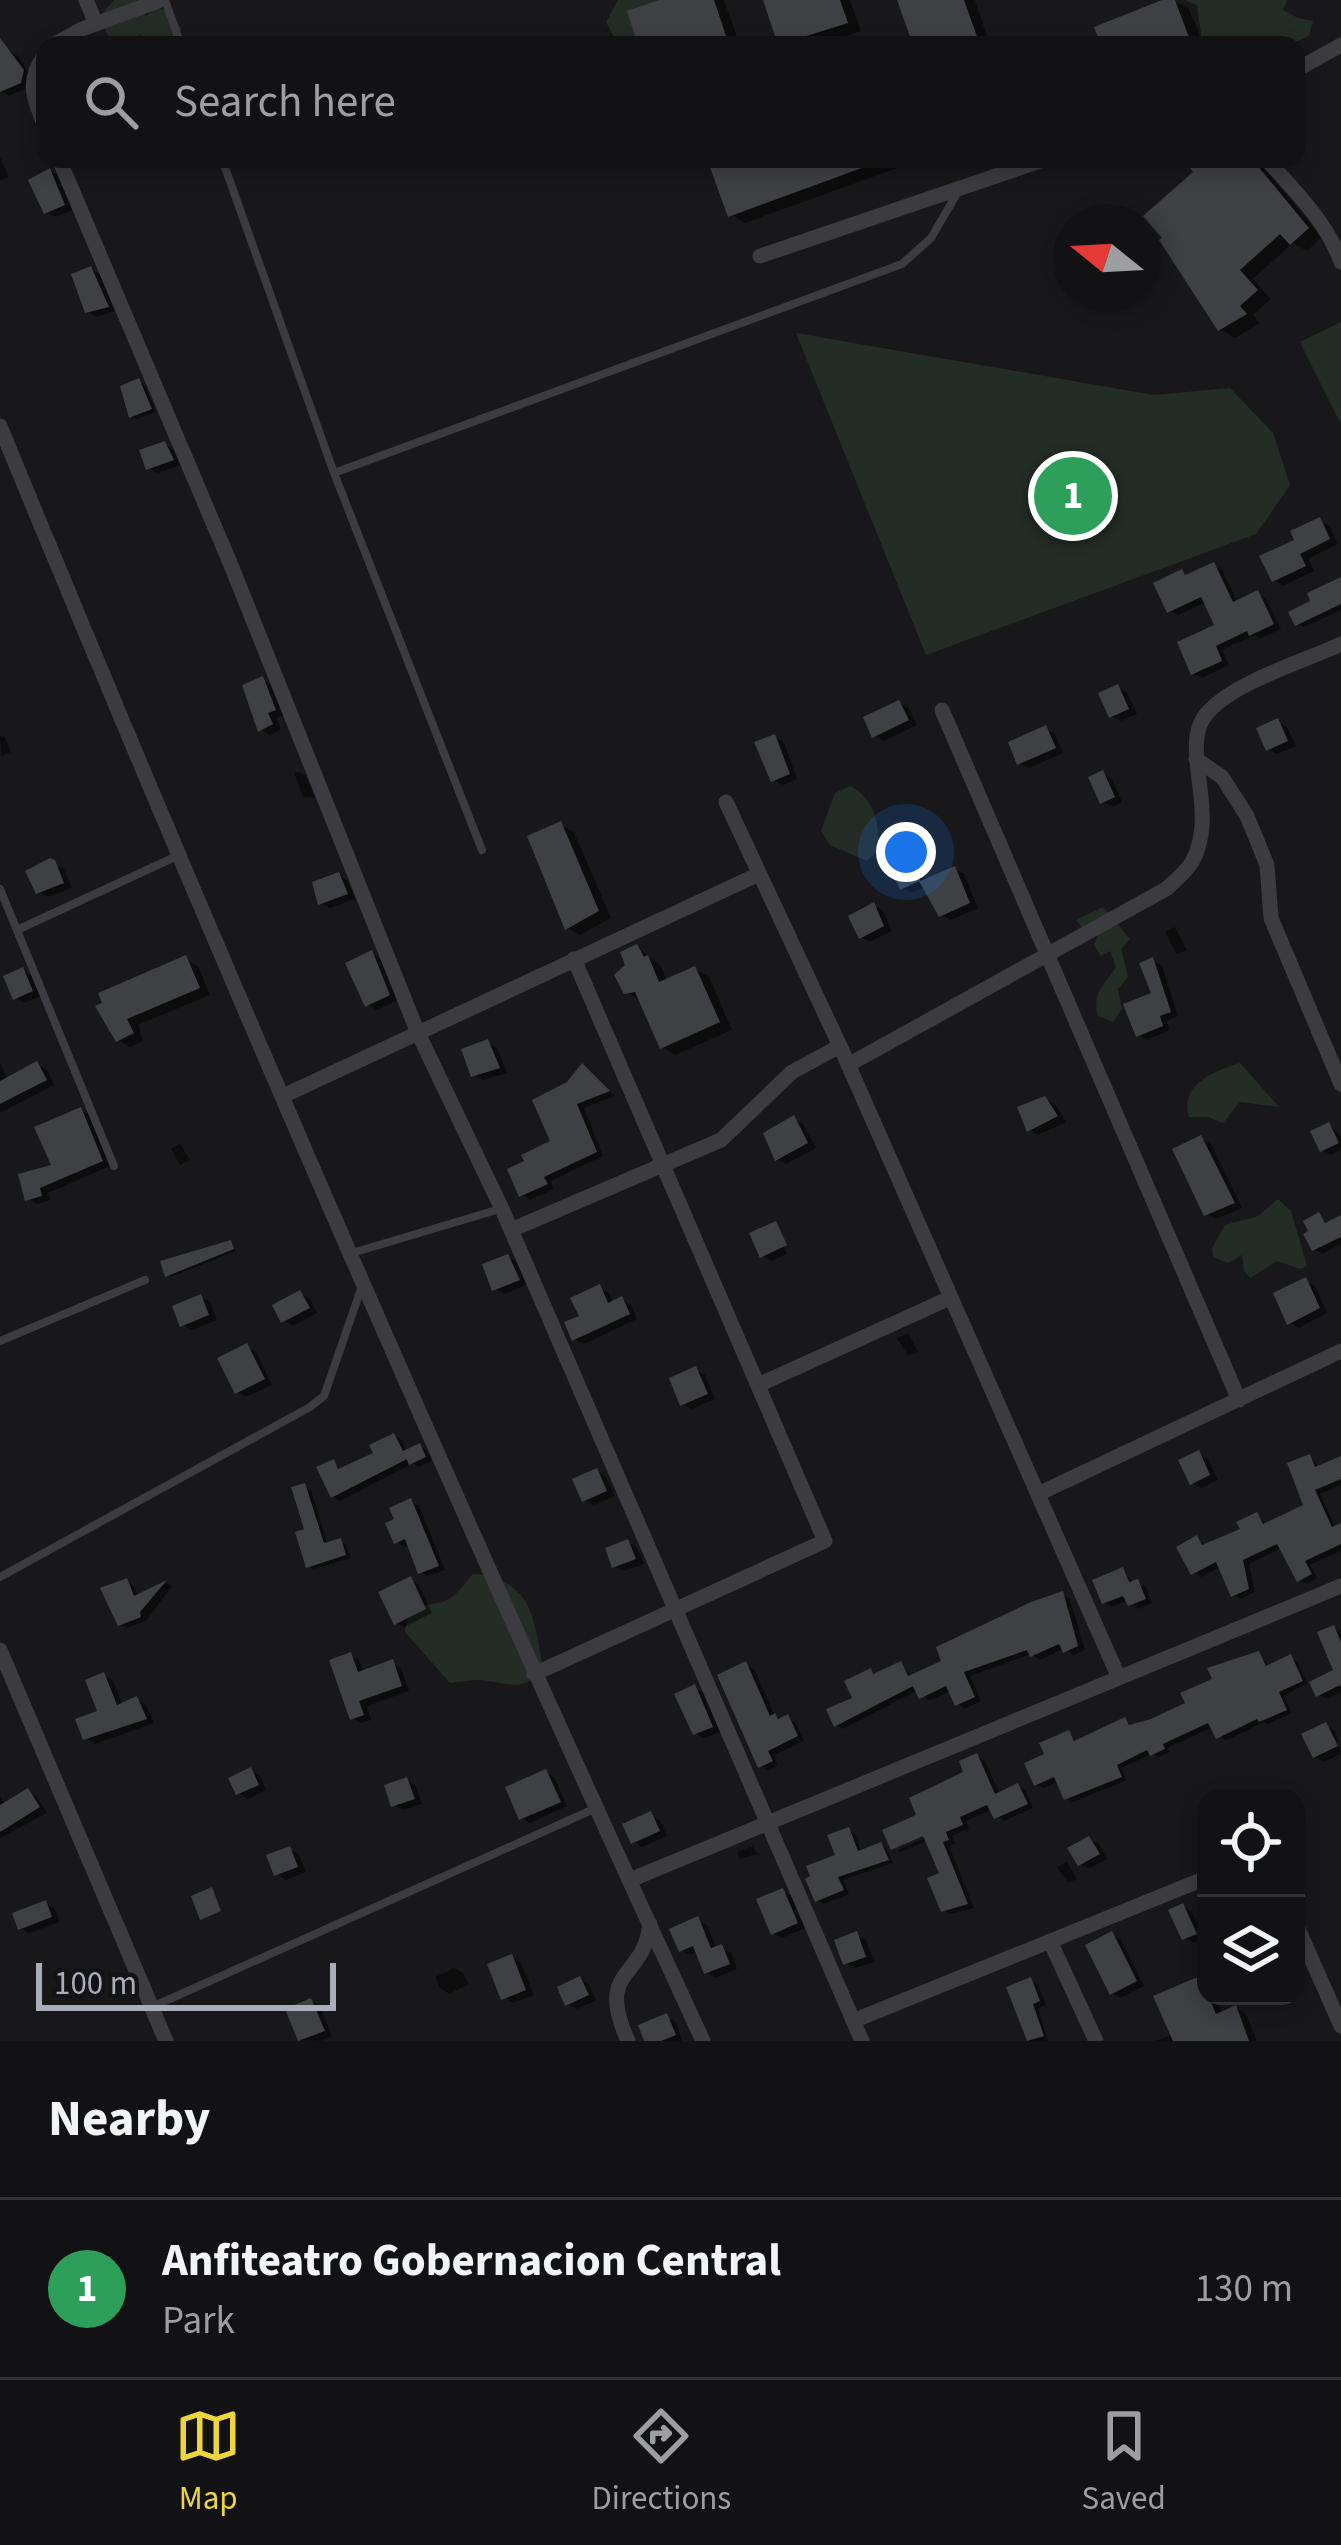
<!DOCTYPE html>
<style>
:root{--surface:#121214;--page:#1b1b1d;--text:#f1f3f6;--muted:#9c9ea0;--line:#313234;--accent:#ecd53d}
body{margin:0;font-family:"Source Sans 3",sans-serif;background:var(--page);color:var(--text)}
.controls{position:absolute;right:36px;bottom:36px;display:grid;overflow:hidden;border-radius:24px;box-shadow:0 6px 18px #0003}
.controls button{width:108px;height:108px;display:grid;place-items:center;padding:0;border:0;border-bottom:3px solid var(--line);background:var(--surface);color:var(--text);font:60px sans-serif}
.compass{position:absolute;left:1053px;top:204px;width:108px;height:108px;border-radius:50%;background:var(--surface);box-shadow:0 6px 18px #0003;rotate:288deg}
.scale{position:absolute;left:36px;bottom:30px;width:300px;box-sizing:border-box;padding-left:12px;border:6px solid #aaacb9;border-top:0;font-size:33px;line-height:42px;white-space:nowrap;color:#aaacb9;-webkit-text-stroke:9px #131315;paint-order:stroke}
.you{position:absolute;left:906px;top:852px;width:42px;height:42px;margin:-30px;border:9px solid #fff;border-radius:50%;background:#1a73e8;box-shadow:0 0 0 18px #1a73e833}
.badge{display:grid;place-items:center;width:78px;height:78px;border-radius:50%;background:var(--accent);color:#fff;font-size:39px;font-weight:700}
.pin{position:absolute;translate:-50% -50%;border:6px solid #fff;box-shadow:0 3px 12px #0006}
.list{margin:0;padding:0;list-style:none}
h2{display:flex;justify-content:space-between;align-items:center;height:156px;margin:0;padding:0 48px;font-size:51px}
h2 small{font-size:39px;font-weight:400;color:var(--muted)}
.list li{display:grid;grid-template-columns:78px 1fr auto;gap:36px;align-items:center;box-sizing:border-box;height:180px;padding:0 48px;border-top:3px solid var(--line)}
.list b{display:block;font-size:45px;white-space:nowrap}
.list p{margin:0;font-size:39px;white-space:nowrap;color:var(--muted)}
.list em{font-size:39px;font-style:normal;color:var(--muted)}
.icon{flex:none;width:66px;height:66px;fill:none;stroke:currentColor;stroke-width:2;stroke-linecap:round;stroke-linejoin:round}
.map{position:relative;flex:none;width:1341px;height:2041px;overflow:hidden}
.search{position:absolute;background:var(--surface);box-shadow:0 6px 18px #0003;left:36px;right:36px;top:36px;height:132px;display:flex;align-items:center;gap:30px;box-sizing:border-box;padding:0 42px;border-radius:24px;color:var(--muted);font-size:45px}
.sheet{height:336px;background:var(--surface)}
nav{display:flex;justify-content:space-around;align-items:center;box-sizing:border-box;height:168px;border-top:3px solid var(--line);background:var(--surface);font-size:33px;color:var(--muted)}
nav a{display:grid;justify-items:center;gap:6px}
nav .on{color:var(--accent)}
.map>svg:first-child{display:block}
.green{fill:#242c26}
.shadow{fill:#0007}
.building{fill:#3f4043}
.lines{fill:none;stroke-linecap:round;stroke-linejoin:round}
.lane{stroke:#3b3b40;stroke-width:8}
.street{stroke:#3b3b40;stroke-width:15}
</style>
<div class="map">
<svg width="1341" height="2041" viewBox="0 0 1341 2041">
<rect width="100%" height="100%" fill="#18181a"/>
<path class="green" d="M114,0H142L145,16L157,8L172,13L181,28L177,44L146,45L140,34L133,45H116L106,32L101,15Z
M618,0H659L646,45H618L606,22Z
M1185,0H1287L1283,10L1298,18L1313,21L1309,36C1294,43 1278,51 1263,40L1255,45H1207L1202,40L1197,5Z
M1341,322V424L1300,342Z
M796,333L1154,395L1230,388L1273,433L1290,485L1256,534L926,655Z
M850,786C875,799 880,824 878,851L867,861L830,845L821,831L835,793Z
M1103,907L1130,939L1121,949L1128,977L1118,989L1122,1009L1113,1022L1098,1016C1091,993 1105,985 1116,967L1110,951L1101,956L1094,945L1098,934L1086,932L1076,920Z
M1240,1063L1279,1107L1240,1102L1223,1123L1208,1117H1189C1179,1084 1215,1071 1240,1063Z
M1278,1199L1291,1211L1307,1266L1300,1269L1277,1261L1250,1278L1244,1271L1242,1255L1228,1263L1213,1257L1212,1248L1225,1225L1258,1216Z
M473,1574C533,1579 534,1619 543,1669C522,1694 507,1682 480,1680C470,1680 459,1682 450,1683L405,1632C411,1592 433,1613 453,1596C461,1590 466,1581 473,1574Z"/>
<path class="shadow" d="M668,0H724L740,45H642Z
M766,0H850L861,31L820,45H781Z
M900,0H975L990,45H916Z
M1170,0L1188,7L1204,45H1104Z
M9,51L18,56L31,77L30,87L9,96L0,91V55Z
M0,157L9,177L0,181Z
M714,159H916L917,161L745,223L731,215Z
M1207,159H1256L1322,237L1307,251L1293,243L1253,279L1271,299L1253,315L1260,323L1235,338L1220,329Z
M50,171L59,176L73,210L56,217L46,212Z
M91,269L100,274L115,311L96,317L87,311Z
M139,382L145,385L156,412L137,419L131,416Z
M165,444L174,450L181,465L158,473L149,468Z
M1320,521L1329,526L1338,544L1308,559L1314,571L1283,586L1274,580L1298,541Z
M1213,565L1222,570L1238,603L1258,594L1266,599L1281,629L1260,639L1254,635L1222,650L1229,665L1202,678L1194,673L1218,627L1207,602L1178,615L1169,611L1182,573L1188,576Z
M1341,580V610L1304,627L1297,624Z
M262,680L272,685L283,715L276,718L281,729L270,735L261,730Z
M1118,687L1127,693L1137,714L1121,721L1111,716Z
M899,703L909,708L917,725L884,741L875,735Z
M1278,722L1287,727L1296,746L1277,754L1268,749Z
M1046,729L1055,734L1063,753L1029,768L1020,763Z
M0,736L5,737L11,752L1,756Z
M775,737L784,742L797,779L783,785L774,780Z
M299,772L306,776L315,798L303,797L294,773Z
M1102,773L1112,779L1122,802L1112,807L1103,802Z
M561,825L574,832L611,918L580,935L568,928Z
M905,850L915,855L926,881L955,869L964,874L978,908L951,920L941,915L926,887L911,893L902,888Z
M50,862L64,869L72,888L48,897L38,892Z
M339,875L348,881L355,899L330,908L321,903Z
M874,905L883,911L892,931L870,942L861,937Z
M1175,927L1187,950L1176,954L1165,931Z
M637,947L661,966L667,981L695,969L709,977L732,1030L675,1055L662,1047L642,1001L626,992Z
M372,954L381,959L398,1000L377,1010L368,1005Z
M186,959L198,966L210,995L138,1025L143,1041L130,1047L118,1040L105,1004Z
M1153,961L1162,966L1178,1016L1167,1021L1170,1030L1147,1040L1138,1034L1155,995Z
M23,971L32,976L41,996L25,1003L15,998Z
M488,1043L497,1048L507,1073L483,1080L474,1075Z
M0,1062L7,1080L37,1064L47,1070L54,1085L0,1113Z
M583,1067L615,1096L584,1108L603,1156L551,1181L554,1189L530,1200L522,1195L554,1142L569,1084Z
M1045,1099L1055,1104L1066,1122L1038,1135L1029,1130Z
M80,1110L90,1115L110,1166L48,1193L50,1200L37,1204L28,1199L55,1167Z
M794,1119L803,1124L816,1148L786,1164L777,1159Z
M1329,1125L1341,1136V1150L1331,1155L1322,1150Z
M1201,1139L1211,1144L1242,1208L1216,1219L1207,1214Z
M180,1144L190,1160L180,1165L171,1149Z
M1319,1216L1329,1225L1341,1220V1244L1322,1254L1314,1249Z
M775,1224L781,1227H775L787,1254L772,1261L763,1256Z
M230,1243L236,1251L171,1277L167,1275Z
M508,1257L517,1262L527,1285L504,1294L495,1289Z
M1306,1281L1315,1286L1327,1313L1299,1328L1290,1323Z
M599,1288L609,1293L613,1303L621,1299L631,1305L637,1319L584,1344L574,1339Z
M300,1294L310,1299L317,1313L293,1326L284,1321Z
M200,1297L210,1302L217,1320L192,1330L183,1325Z
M908,1333L918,1352L908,1356L897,1338Z
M247,1347L256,1352L272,1385L246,1397L237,1392Z
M696,1370L705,1375L715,1399L692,1409L683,1404Z
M394,1436L402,1440L407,1452L420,1446L427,1450L432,1461L419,1467L413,1463L340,1501L333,1496V1462L343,1470L377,1454Z
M1199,1454L1208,1459L1218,1480L1201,1488L1192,1483Z
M1310,1457L1320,1468L1341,1459V1485L1320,1494L1336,1528L1341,1526V1551L1310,1565L1317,1578L1307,1584L1300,1580L1282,1548L1249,1564L1255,1592L1240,1599L1233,1594L1221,1567L1201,1577L1194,1573L1197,1539L1206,1547L1244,1530L1257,1515L1267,1525L1307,1506Z
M597,1471L606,1477L615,1496L594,1505L584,1500Z
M305,1486L311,1490L328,1545L340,1541L346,1545L351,1558L314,1569L308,1566Z
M410,1501L419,1506L445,1570L428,1576L420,1572L410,1544L405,1547L396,1542L398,1520Z
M628,1542L637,1548L644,1564L624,1571L614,1566Z
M1122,1571L1134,1583L1146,1587L1152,1603L1138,1609L1129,1600L1112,1607L1104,1602Z
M410,1580L418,1584L432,1613L404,1627L396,1623Z
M127,1581L134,1586L138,1597L167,1583L172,1586L147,1620L127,1628L120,1624Z
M1063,1595L1070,1599L1085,1650L1073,1655L1065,1648L1040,1660L1031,1654L970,1676L981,1701L965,1709L958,1704L951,1691L929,1701L918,1690L843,1729L836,1725L871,1672L877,1675L901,1664L912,1677Z
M1334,1628L1341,1633V1692L1327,1699L1319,1695L1337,1671Z
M1259,1654L1270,1668L1290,1658L1297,1662L1307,1683L1284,1696L1292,1713L1268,1724L1264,1722L1225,1741L1213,1727L1167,1748L1170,1752L1159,1757L1152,1754L1121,1768L1127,1780L1073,1802L1066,1798L1059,1781L1043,1788L1036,1784L1048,1756L1069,1733L1078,1742L1125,1720L1133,1727L1189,1705Z
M350,1655L359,1660L364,1673L393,1663L401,1668L409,1691L367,1706L371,1720L361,1723L352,1718Z
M746,1665L754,1669L775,1716L795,1722L804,1741L774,1755L778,1765L768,1771L760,1766Z
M104,1675L113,1681L123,1706L137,1700L146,1705L154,1723L95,1744L86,1738L100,1713Z
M694,1688L704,1693L720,1732L704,1738L695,1733Z
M1326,1725L1335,1731L1341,1754L1324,1762L1315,1756Z
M977,1756L985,1761L1000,1795L1018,1786L1026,1791L1033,1808L1004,1821L993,1809L966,1821L969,1829L952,1836L955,1844L949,1846L974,1908L951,1914L943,1910V1874L929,1840L901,1852L898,1850L938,1832L936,1827L894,1849L886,1831L920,1816L967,1773Z
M251,1771L260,1776L266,1790L248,1799L238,1793Z
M546,1772L554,1777L567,1806L530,1823L522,1818Z
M407,1780L416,1786L422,1804L403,1810L393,1805Z
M28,1791L37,1797L47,1813L0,1838V1796L6,1805Z
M651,1815L660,1820L667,1836L642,1847L633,1841Z
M849,1830L855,1834L862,1853L881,1845L887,1849L893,1863L843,1880L849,1894L824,1904L817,1900Z
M1089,1839L1099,1844L1107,1859L1089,1869L1080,1864Z
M752,1846L758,1854L740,1859L737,1852Z
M290,1849L299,1855L306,1872L286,1880L277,1874Z
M1067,1862L1077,1879L1068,1883L1057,1867Z
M782,1891L792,1896L805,1928L782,1938L773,1933Z
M46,1904L55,1909L60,1922L29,1933L20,1928Z
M1183,1906L1192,1912L1204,1939L1194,1943L1184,1938Z
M697,1920L707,1925L717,1949L731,1952L737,1969L715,1978L706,1972L698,1952L690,1955L681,1950Z
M857,1935L866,1940L874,1962L855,1968L846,1963Z
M1112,1935L1121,1940L1144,1986L1121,1998L1112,1993Z
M512,1957L521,1963L534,1995L513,2003L504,1997Z
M454,1968L463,1973L469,1984L449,1994L440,1988L435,1977Z
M580,1979L589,1985L596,2000L577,2009L568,2004Z
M1200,1979L1206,1983V1996H1215L1223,2014L1236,2008L1246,2014L1257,2041H1156L1173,2034Z
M1031,1980L1038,1985L1046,2005L1038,2008L1048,2041H1030L1010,1989Z
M311,2001L320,2006L332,2036L321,2041L301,2040L289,2011Z
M667,2017L676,2022L682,2041H647Z"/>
<path class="building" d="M659,0H714L729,45H638L627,11Z
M763,0H840L848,23L778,45Z
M897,0H964L980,45H913Z
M1162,0H1175L1192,45H1101L1094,27Z
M0,38L24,70L21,83L0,92Z
M707,159H881V161L728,217Z
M1200,159H1252L1309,228L1290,245L1280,234L1240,270L1258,290L1240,306L1247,314L1218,331L1159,240L1162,238L1143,216L1193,172L1190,168Z
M50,168L65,205L44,214L28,180Z
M91,266L109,307L85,313L71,274Z
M139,378L152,409L129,418L120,386Z
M165,441L174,460L146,470L139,450Z
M1320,517L1330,539L1300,554L1306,566L1272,582L1259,556L1294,540L1290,531Z
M1214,562L1233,602L1258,590L1274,624L1249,636L1247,631L1216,646L1222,661L1191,675L1177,642L1214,625L1201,597L1167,613L1153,583L1182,569L1185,575Z
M1341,577V604L1295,626L1288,612L1310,601L1307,593Z
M263,676L276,710L268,713L273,724L258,732L242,685Z
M1118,684L1129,709L1109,718L1098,693Z
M899,700L909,720L872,738L863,717Z
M1278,718L1288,741L1266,751L1256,728Z
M1046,725L1056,748L1017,765L1008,742Z
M775,734L790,774L771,782L754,742Z
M1103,770L1115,797L1100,804L1088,777Z
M561,821L599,911L565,930L527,836Z
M905,846L920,881L955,866L970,903L939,917L919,881L900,890L885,855Z
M50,858L55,860L64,883L36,894L25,871Z
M339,872L348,894L318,905L312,882Z
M874,902L884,926L859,939L848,916Z
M637,944L644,957L648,955L659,982L695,966L720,1022L660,1049L635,992L624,994L614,975L625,965L620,952Z
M372,950L390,995L365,1007L345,963Z
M186,955L200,988L127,1019L134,1033L116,1042L95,1006L102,1003L98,993Z
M1153,957L1171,1012L1160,1016L1163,1026L1136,1037L1123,1004L1151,993L1139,963Z
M23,967L33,991L13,1000L3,976Z
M488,1039L500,1068L471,1077L461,1049Z
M37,1061L47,1080L0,1104V1081Z
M582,1063L610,1091L577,1104L597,1152L544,1177L548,1184L519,1197L507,1169L524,1161L521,1155L550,1141L532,1100L567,1082Z
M1045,1096L1058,1116L1027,1132L1017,1107Z
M81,1107L103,1161L40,1188L42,1196L25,1201L18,1174L51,1165L34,1127Z
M794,1115L808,1143L775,1161L763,1133Z
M1329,1122L1339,1143L1320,1152L1310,1131Z
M1201,1135L1235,1203L1204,1216L1172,1149Z
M1319,1212L1325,1223L1341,1215V1237L1312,1251L1303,1234L1308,1231L1303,1221Z
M776,1221L787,1245L760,1258L749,1233Z
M231,1240L234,1249L165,1277L160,1261Z
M508,1254L520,1280L492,1291L482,1264Z
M1306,1277L1320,1308L1287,1325L1273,1293Z
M600,1284L608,1303L622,1296L630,1314L572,1341L564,1322L579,1316L570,1298Z
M300,1290L310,1308L281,1323L272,1305Z
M201,1294L209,1315L180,1327L172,1306Z
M247,1343L265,1379L235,1394L217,1358Z
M696,1366L708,1394L680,1406L669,1378Z
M394,1433L403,1451L420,1443L426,1457L409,1465L404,1453L407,1459L331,1498L316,1467L334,1459L338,1469L373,1453L369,1445Z
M1199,1450L1210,1475L1190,1485L1178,1460Z
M1310,1454L1315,1467L1341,1456V1479L1315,1490L1332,1527L1341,1523V1544L1305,1561L1312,1574L1297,1582L1277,1544L1243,1560L1249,1589L1231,1597L1216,1562L1191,1575L1176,1547L1197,1535L1202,1545L1240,1529L1236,1522L1257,1512L1263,1524L1303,1505L1287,1463Z
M597,1468L607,1491L582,1502L572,1479Z
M305,1483L324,1543L341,1538L346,1555L306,1568L295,1532L304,1529L291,1487Z
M411,1498L439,1566L418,1574L405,1539L394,1544L385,1523L394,1519L389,1508Z
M628,1539L636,1559L612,1568L605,1548Z
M1123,1567L1129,1582L1138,1579L1146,1599L1128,1606L1123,1596L1102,1604L1092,1580Z
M411,1576L426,1609L394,1625L378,1592Z
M127,1578L134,1596L167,1580L140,1612L141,1617L118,1626L100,1588Z
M1063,1591L1078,1646L1063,1653L1059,1644L1030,1657L1027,1650L964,1672L975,1697L955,1706L946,1686L919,1699L908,1676L941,1661L936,1647L1031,1602Z
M1334,1625L1341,1642V1688L1340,1685L1316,1697L1309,1682L1333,1670L1317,1632Z
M1259,1651L1266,1666L1291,1654L1303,1681L1279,1692L1287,1710L1259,1722L1257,1719L1216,1739L1208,1723L1163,1744L1165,1749L1150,1756L1147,1750L1117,1765L1122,1777L1064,1800L1054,1777L1034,1786L1024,1763L1044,1754L1039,1743L1069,1730L1074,1741L1125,1717L1129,1725L1151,1719L1185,1703L1180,1693L1212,1679L1207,1668Z
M351,1652L358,1672L393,1659L402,1686L359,1701L364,1715L350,1720L329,1660Z
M746,1661L770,1716L775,1713L778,1719L788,1714L798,1736L768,1751L773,1761L758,1768L717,1675Z
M901,1661L913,1686L834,1727L826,1709L852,1698L844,1681L871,1668L873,1674Z
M104,1672L117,1705L137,1696L147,1719L83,1740L75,1719L97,1711L85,1680Z
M695,1684L713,1727L693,1735L674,1694Z
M1326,1722L1338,1746L1313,1758L1301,1734Z
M977,1753L995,1794L1018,1783L1028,1804L994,1819L987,1805L960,1817L963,1825L946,1832L949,1840L943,1842L968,1904L941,1912L927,1878L939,1873L923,1836L891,1850L882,1830L916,1815L909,1798L963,1772L959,1761Z
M251,1767L259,1785L236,1795L228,1778Z
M546,1769L561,1802L519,1820L505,1787Z
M407,1777L415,1799L391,1807L384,1785Z
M28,1788L40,1807L0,1832V1805Z
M651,1811L660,1831L631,1844L622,1824Z
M849,1827L858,1851L881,1842L889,1860L838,1877L844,1890L815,1902L805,1879L810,1876L806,1866L835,1855L827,1835Z
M1089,1836L1100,1854L1078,1866L1067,1848Z
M290,1846L298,1867L274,1876L266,1855Z
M212,1887L221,1911L200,1920L191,1896Z
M783,1888L798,1923L771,1935L756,1899Z
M46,1900L52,1917L18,1930L12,1913Z
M1183,1903L1197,1934L1182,1940L1168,1910Z
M698,1916L711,1948L722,1944L730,1964L704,1974L693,1946L679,1952L669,1929Z
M857,1931L866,1957L843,1965L834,1940Z
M1112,1931L1137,1981L1110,1995L1085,1945Z
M512,1954L526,1990L501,2000L487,1964Z
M580,1976L589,1995L565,2006L557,1987Z
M1200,1976L1216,2014L1236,2005L1249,2041H1173L1153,1996Z
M1031,1977L1040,2001L1033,2004L1044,2036L1027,2041L1006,1987Z
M311,1998L325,2031L298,2041L285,2009Z
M667,2013L676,2035L661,2041H644L638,2025Z"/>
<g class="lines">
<path class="lane" d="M165,0L181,45
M222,159L334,473L482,850
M334,473L902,264L931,238L959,190
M0,889L114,1166
M17,930L177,856
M352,1253L500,1209
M0,1341L145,1280
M0,1577L310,1407L324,1396L361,1289
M152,2007L594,1809"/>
<path class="street" d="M86,0L96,24
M53,45L82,29L161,0
M45,55C26,80 33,98 45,126
M1296,70L1341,45
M59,159L233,570L418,1033L502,1209L862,2041
M1266,159C1294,190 1327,222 1341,262
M760,256L1046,159
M0,426C223,969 457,1508 703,2041
M942,710L1239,1400
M1196,759L1222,777L1247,816L1267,865L1271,918L1341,1084
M726,802L840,1046L1119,1678
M848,1065L1166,889C1175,881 1186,872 1192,862C1221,810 1176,744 1209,711C1237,681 1303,662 1341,644
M283,1096L759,874
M511,1230L721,1140L792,1072L840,1046
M758,1385L950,1298
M1038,1494L1341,1351
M0,1650L166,2041
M534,1674L825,1541L574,959
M630,1880L1341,1586
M1296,1924L1341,2026
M1050,1941L1096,2041
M853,2021L1206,1878
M628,2041C595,1967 643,1982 650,1924"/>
</g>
</svg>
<div class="controls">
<button><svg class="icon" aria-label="locate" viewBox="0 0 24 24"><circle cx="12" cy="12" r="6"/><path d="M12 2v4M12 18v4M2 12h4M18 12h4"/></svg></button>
<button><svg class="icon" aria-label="layers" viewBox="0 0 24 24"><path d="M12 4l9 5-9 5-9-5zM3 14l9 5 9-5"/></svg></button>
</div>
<svg class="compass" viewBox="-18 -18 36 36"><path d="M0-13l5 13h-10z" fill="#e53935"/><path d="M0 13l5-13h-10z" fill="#9c9ea0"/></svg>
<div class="scale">100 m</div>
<div class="you"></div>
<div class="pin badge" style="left:1073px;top:496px;background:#2e9e5b">1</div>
<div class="search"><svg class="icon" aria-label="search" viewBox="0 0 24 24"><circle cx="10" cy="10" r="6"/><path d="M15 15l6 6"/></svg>Search here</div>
</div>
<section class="sheet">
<h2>Nearby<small></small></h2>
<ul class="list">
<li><span class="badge" style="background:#2e9e5b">1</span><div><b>Anfiteatro Gobernacion Central</b><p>Park</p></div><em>130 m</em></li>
</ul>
</section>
<nav>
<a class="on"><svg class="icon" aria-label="map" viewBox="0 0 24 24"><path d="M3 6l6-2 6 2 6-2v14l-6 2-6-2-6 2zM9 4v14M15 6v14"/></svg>Map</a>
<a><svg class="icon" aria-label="directions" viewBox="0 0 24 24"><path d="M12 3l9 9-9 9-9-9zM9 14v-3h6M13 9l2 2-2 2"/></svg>Directions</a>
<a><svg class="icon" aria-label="saved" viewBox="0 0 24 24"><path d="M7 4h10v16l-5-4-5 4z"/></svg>Saved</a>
</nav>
